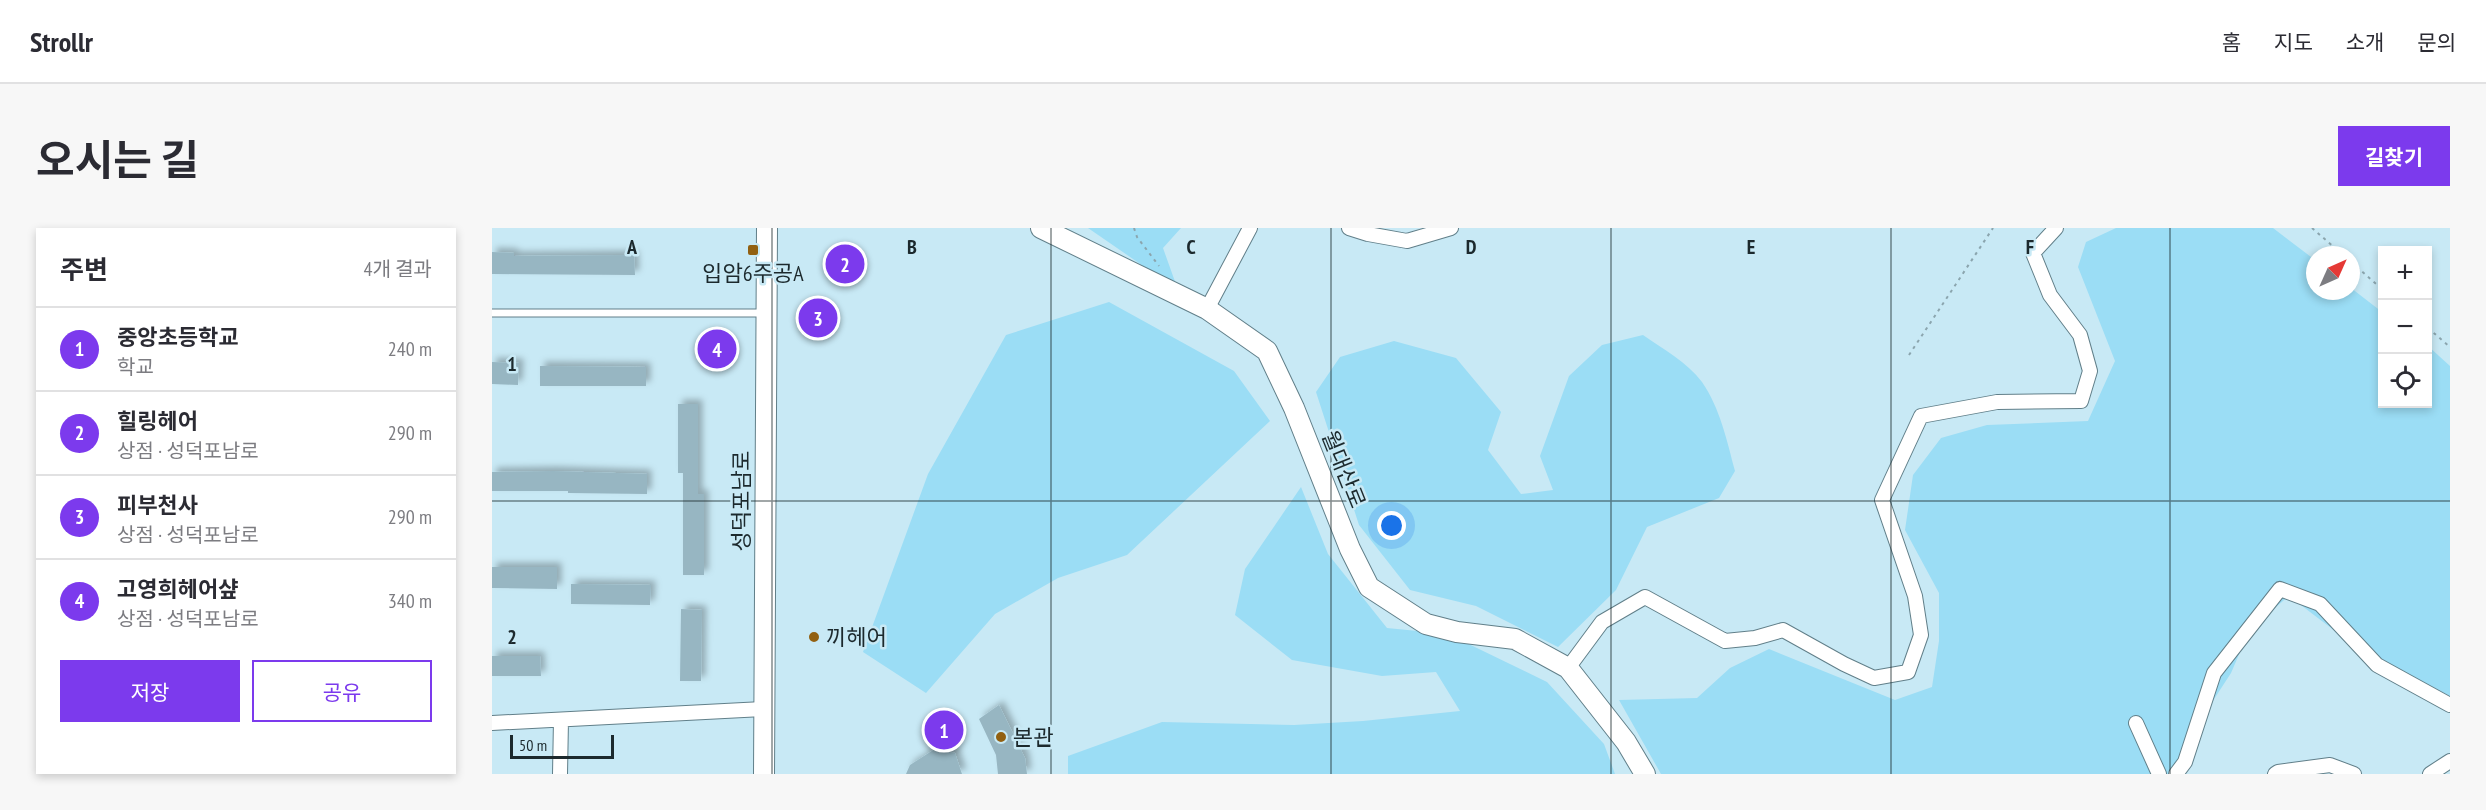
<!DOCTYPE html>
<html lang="ko">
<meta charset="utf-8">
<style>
:root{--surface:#fff;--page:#f7f7f7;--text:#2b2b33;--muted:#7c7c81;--line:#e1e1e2;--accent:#7c3aed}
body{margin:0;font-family:"PT Sans Narrow","Noto Sans KR",sans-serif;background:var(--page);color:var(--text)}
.controls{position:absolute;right:18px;top:18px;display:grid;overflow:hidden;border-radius:0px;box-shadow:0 3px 9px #0003}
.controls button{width:54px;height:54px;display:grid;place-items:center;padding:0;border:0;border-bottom:2px solid var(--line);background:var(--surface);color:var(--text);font:30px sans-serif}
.compass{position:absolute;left:1814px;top:18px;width:54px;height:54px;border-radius:50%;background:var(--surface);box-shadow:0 3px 9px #0003;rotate:45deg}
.scale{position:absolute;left:18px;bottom:15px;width:104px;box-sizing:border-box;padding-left:6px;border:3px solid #1c292d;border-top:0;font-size:16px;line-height:21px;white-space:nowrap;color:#1c292d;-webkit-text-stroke:4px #c8e9f5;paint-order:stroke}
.you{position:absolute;left:900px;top:298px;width:21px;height:21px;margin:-15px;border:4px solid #fff;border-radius:50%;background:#1a73e8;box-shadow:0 0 0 9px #1a73e833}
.badge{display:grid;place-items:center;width:39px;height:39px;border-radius:50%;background:var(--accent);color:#fff;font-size:20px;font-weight:700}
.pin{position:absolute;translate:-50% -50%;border:3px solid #fff;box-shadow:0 2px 6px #0006}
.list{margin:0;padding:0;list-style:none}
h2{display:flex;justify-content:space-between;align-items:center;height:78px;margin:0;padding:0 24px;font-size:26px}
h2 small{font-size:20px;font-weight:400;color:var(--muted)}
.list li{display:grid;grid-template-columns:39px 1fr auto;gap:18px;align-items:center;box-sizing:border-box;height:84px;padding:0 24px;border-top:2px solid var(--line)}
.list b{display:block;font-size:22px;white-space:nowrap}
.list p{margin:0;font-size:20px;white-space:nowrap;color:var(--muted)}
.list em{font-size:20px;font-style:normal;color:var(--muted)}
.actions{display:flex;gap:12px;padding:18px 24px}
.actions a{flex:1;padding:14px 0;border:2px solid var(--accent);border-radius:0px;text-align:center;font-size:21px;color:var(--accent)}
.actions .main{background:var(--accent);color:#fff}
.icon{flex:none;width:33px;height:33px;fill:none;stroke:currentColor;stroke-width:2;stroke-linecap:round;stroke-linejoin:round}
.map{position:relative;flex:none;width:1958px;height:546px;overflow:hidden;border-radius:0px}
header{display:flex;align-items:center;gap:36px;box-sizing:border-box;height:84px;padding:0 30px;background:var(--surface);border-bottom:2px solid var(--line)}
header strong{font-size:28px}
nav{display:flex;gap:33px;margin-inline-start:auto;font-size:21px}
.intro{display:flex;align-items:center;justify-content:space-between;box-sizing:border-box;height:144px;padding:0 36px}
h1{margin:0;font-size:42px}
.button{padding:15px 27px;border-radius:0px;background:var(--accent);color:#fff;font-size:21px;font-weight:700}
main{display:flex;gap:36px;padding:0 36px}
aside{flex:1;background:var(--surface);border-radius:0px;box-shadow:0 3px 9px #0003}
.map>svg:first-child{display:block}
.green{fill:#9bddf5}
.building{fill:#97b6c2;filter:url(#shadow)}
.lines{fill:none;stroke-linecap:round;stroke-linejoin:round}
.lane-casing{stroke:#617f89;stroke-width:9}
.street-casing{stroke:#617f89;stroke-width:16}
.secondary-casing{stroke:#617f89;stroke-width:22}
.path{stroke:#8ba5ae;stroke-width:2;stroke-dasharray:3 4.5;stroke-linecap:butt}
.lane{stroke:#fff;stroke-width:7}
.street{stroke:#fff;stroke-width:14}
.secondary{stroke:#fff;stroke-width:20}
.grid{fill:none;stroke:#1c292d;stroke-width:1.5;stroke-opacity:0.55}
.poi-dot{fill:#926011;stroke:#c8e9f5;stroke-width:2}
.labels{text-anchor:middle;stroke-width:5;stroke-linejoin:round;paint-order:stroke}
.poi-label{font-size:22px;fill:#1c292d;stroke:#c8e9f5;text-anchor:start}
.street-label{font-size:22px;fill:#1c292d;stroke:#c8e9f5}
.grid-label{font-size:20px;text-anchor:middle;font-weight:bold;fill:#1c292d;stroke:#c8e9f5;stroke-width:5;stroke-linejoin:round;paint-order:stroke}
</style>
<header>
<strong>Strollr</strong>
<nav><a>홈</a><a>지도</a><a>소개</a><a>문의</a></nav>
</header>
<div class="intro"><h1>오시는 길</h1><a class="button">길찾기</a></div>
<main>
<aside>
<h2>주변<small>4개 결과</small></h2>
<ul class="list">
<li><span class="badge">1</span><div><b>중앙초등학교</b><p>학교</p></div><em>240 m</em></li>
<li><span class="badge">2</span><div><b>힐링헤어</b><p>상점 · 성덕포남로</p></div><em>290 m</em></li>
<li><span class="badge">3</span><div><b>피부천사</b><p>상점 · 성덕포남로</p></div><em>290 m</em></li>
<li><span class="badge">4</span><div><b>고영희헤어샾</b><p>상점 · 성덕포남로</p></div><em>340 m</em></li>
</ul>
<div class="actions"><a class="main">저장</a><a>공유</a></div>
</aside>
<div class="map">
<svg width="1958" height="546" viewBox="0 0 1958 546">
<defs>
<filter id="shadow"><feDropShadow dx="4.5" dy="-4.5" stdDeviation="3" flood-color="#0004"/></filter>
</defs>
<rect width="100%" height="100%" fill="#c8e9f5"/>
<path class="green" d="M596,0H689L671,20L686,62Z
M1624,0H1781L1823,32V63H1859V60L1890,84V176H1936V118L1958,138V468L1864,419L1797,368L1758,401L1739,445L1715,482L1701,534L1685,546H1169L1127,472L1205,470L1238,440L1277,421L1403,472L1440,459L1447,413V365L1413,302L1421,247L1449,210L1495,197L1596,193L1623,133L1586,39L1594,14Z
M617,74L742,143L778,193L635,327L566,350L503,386L434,465L371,424L436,246L514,107Z
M1151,107C1171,121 1195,134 1210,154C1228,180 1235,213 1243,243L1227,270L1155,299L1124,362L1066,419L984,378L918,362L867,297L824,164L848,129L902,113L964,130L1009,184L996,222L1029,266L1061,262L1048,228L1077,148L1110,117Z
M809,259L836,326L895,400L956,406L1055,454L1112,516L1123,546H576V528L670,494L802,497L871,493L968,483L944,444L890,448L800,432L743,387L753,341Z"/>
<path class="building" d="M0,24L22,25V28L142,27L143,47L0,46Z
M0,134L27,135L26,157L0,156Z
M48,138L154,139V158H48Z
M186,176H206V266H212V347H191V245H186Z
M61,243L155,246V266L76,265V263H0V244Z
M0,339H65V361L0,360Z
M79,356L159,357L158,377L79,376Z
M189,381L210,382L209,453H188Z
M0,428H48L49,448H0Z
M507,477L533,530L535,546H506L504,527L487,491Z
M443,521L463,525L470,546H414L418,537Z"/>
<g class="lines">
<defs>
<path id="lane" d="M0,85H273"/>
<path id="street" d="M857,0L876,6L915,13L959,0
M715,81L758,0
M1076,440L1110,394L1153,369L1233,413L1263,410L1291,402L1352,436L1382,450L1416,444L1429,407L1423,368L1390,272L1429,188L1505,174L1589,173L1598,143L1588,107L1558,67L1541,25L1564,0
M0,495L271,481
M1644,495L1667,546
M68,546L69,492
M1684,546L1693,534L1722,445L1788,361L1828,376L1885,437L1958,477
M1783,546L1786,544L1838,537L1862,546
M1938,546L1958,533"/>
<path id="secondary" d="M549,0L715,81L775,123L802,180L858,321L877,359L934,396L965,404L1023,411L1076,440L1134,514L1153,546
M272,546L275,0"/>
</defs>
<use href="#lane" class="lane-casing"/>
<use href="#street" class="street-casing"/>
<use href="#secondary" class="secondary-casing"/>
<path class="path" d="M642,0L645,9L667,38
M1820,0L1851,27
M1859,34L1890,61
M1936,100L1958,119
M1417,127L1501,0"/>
<use href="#lane" class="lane"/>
<use href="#street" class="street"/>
<use href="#secondary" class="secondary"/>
</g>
<path class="grid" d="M280,0V546M559,0V546M839,0V546M1119,0V546M1399,0V546M1678,0V546M0,273H1958"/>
<g class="poi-dot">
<rect x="255" y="16" width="12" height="12" rx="3"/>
<circle cx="322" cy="409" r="6"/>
<circle cx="509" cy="509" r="6"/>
</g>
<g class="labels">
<g class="poi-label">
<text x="261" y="53" text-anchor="middle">입암6주공A</text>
<text x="334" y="417">끼헤어</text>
<text x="521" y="517">본관</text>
</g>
<g class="street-label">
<text transform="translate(852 241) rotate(68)" y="8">월대산로</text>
<text transform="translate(249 273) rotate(-90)" y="8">성덕포남로</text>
</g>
</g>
<g class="grid-label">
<text x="140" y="26">A</text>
<text x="420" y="26">B</text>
<text x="699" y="26">C</text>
<text x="979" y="26">D</text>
<text x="1259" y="26">E</text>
<text x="1538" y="26">F</text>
<text x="20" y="143">1</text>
<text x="20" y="416">2</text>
</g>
</svg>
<div class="controls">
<button>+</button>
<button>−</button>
<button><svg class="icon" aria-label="locate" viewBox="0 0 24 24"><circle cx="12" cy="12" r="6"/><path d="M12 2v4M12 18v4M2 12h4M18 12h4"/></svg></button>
</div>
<svg class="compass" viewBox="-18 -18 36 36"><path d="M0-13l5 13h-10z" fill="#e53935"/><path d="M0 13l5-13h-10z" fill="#7c7c81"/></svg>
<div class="scale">50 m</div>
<div class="you"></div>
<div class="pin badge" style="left:452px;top:502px">1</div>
<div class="pin badge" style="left:353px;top:36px">2</div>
<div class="pin badge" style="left:326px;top:90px">3</div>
<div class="pin badge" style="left:225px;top:121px">4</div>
</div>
</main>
